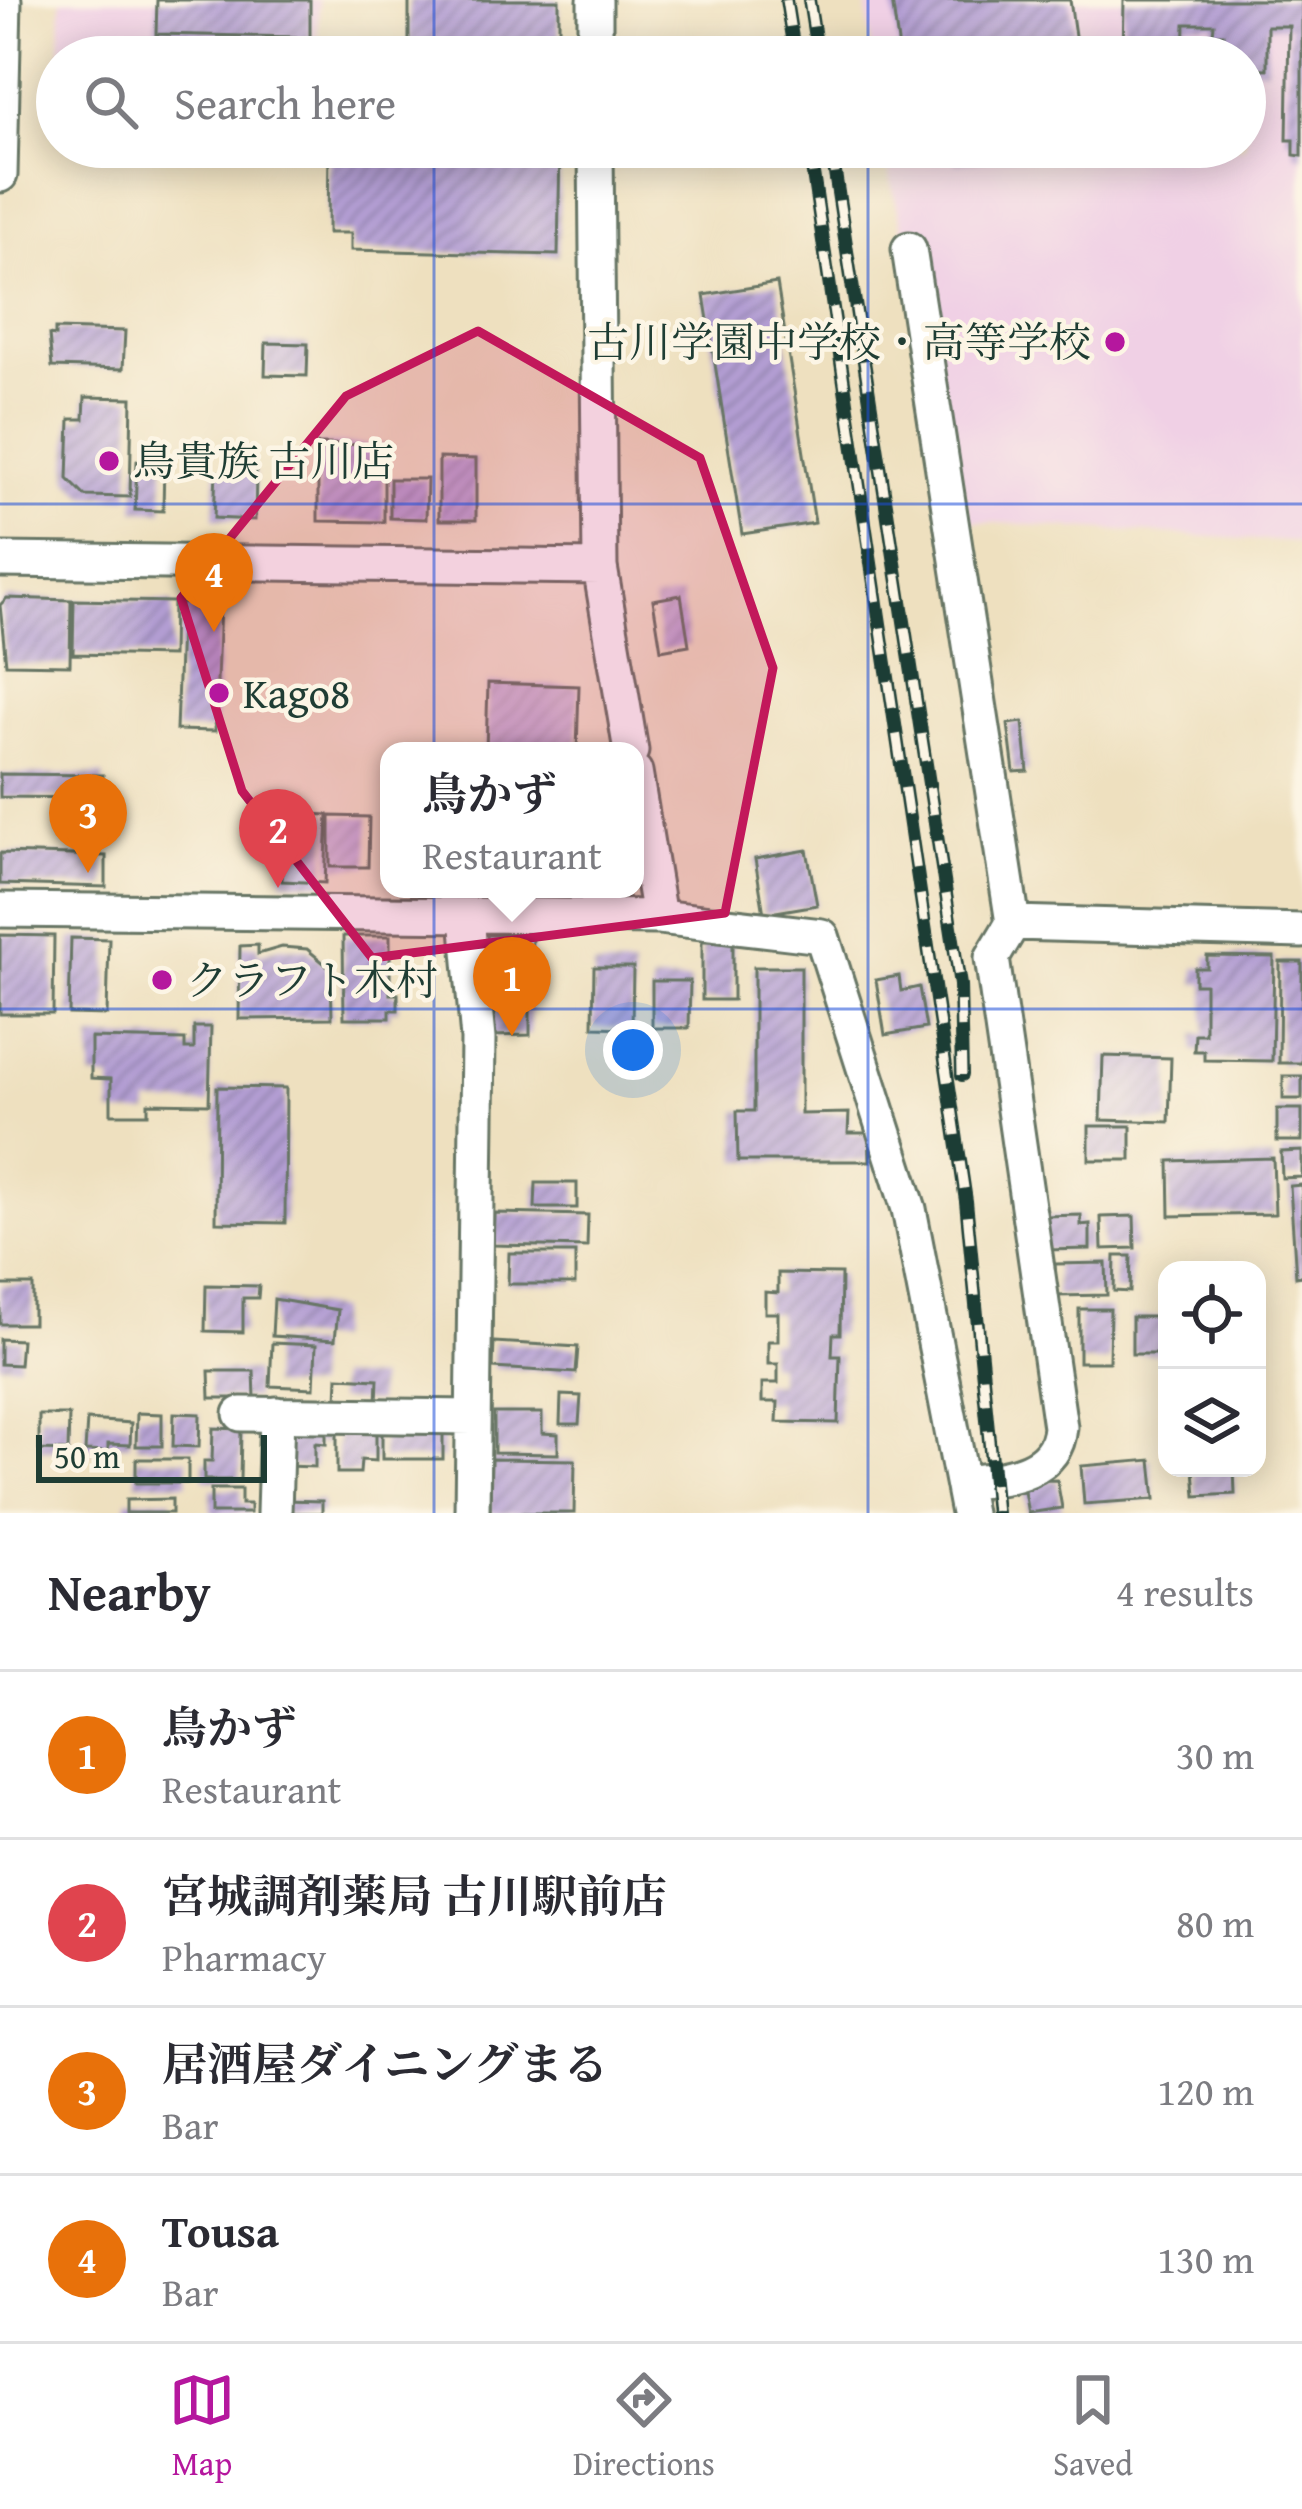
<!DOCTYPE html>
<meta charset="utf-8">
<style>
:root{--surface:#fff;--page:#f2f2f3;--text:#2b2b33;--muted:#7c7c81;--line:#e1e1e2;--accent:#b5179e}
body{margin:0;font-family:"Gentium Book Plus","Noto Serif JP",serif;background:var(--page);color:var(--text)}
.controls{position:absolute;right:36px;bottom:36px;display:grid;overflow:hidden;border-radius:24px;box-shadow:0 6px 30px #0003}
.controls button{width:108px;height:108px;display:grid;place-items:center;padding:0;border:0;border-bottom:3px solid var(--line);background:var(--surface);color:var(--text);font:60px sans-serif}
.scale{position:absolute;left:36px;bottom:30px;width:231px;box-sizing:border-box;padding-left:12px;border:6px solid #1f3d34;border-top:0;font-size:33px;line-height:42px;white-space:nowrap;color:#1f3d34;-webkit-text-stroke:9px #fcf5e5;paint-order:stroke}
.you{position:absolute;left:633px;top:1050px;width:42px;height:42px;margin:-30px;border:9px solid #fff;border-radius:50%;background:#1a73e8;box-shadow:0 0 0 18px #1a73e833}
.badge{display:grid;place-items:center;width:78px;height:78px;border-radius:50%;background:var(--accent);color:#fff;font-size:39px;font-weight:700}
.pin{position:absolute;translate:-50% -99px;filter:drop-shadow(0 3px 6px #0008)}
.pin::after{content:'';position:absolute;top:63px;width:42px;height:36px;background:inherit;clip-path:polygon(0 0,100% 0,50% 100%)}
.popup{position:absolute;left:380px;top:742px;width:264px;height:156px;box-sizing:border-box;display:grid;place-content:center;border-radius:24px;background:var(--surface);filter:drop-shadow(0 3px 9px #0005);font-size:39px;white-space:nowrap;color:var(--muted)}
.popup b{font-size:45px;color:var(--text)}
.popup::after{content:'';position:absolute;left:50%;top:100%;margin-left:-24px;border:24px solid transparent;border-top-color:var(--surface)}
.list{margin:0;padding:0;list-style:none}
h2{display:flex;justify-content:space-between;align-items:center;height:156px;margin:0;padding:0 48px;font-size:51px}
h2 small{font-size:39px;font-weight:400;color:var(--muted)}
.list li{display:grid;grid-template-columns:78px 1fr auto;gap:36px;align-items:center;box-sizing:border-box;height:168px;padding:0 48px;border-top:3px solid var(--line)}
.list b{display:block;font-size:45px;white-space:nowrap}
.list p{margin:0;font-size:39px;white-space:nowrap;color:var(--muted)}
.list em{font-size:39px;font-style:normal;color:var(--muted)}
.icon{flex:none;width:66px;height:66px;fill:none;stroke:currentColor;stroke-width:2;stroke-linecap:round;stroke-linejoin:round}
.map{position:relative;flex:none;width:1302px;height:1513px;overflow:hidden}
.search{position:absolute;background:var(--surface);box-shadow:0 6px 30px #0003;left:36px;right:36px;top:36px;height:132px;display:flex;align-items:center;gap:30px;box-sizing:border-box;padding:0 42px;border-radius:66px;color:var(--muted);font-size:45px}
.sheet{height:828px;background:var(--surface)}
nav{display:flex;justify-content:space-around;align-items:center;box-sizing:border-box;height:168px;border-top:3px solid var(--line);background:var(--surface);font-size:33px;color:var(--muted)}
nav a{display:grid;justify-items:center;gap:6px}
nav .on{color:var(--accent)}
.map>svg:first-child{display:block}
.built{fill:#f0d0e5}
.building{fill:url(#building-hatch)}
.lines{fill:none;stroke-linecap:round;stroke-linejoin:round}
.minor-casing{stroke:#677665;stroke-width:39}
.minor{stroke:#fff;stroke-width:33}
.rail-casing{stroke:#1f3d34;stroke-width:14}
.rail{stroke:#fcf5e5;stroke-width:9;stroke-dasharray:27;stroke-linecap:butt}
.marked{fill:#c2185b;fill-opacity:0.2;stroke:#c2185b;stroke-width:9;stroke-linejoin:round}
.grid{fill:none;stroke:#1d4ed8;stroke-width:3;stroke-opacity:0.55}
.poi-dot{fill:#b5179e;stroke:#fcf5e5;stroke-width:4.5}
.labels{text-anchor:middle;stroke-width:9;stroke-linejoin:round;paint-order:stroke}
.poi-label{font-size:42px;fill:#1f3d34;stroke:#fcf5e5;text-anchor:start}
</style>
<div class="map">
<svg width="1302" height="1513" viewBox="0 0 1302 1513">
<defs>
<pattern id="building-hatch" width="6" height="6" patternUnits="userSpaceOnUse" patternTransform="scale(3)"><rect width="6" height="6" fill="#b39ed3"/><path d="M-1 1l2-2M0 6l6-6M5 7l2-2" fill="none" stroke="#9182ac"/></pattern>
</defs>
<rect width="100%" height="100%" fill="#fcf5e5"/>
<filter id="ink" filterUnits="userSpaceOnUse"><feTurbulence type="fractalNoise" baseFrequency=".00833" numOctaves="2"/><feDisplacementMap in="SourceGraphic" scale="24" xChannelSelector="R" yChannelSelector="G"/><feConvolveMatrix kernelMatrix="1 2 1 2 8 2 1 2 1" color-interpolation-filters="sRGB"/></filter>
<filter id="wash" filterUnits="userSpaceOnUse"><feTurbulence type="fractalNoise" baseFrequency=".004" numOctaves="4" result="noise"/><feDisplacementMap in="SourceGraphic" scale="48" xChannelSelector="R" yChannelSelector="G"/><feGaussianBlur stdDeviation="2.7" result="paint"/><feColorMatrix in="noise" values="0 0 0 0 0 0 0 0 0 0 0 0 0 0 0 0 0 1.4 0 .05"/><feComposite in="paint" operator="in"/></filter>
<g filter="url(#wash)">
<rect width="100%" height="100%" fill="#eee0bf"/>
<path class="built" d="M61,0H319L317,57H60Z
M866,0H1302V543L971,521L883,147H1245V57H872Z"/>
<g id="blocks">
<path class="building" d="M157,0H310V57H273L272,39L297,37L156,34Z
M409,0H559V57H409Z
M892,0H1070L1078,57H900Z
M1124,0H1302V156L1294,155V140H1287L1289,26H1267V69L1245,68V57H1222L1223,34H1213L1214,24H1185L1184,57H1123Z
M329,147H560L558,255L351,250V233H328Z
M954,147H1054L1055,150L956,163Z
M777,283L815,523L742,534L704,295Z
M55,329L125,331L123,369L52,367L49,335L55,336Z
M266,343L308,344L307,376L265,375Z
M85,397L132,398L130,497L85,496L68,479L70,419H84Z
M318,444L384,445V522L318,521Z
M439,458L476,459V520H439Z
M137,461L164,462L163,511L135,510Z
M216,472L256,473L255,520L214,518Z
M390,479H427L426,519L390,518Z
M681,595L689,645L661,650L653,600Z
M7,598L71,600L70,665L6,664L0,605Z
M74,600L173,602L172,656L73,654Z
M181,603L220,604L215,731L176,730Z
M488,683L579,686L577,751H486Z
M1023,722L1028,771L1014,772L1008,724Z
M0,774L103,775V798L0,797Z
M284,813L328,815L325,883L282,881Z
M330,816L369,817L368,867H330Z
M807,850L817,905L764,914L755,859Z
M0,853L106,856V887L0,884Z
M0,935L54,936L53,1014H0Z
M487,935H532L531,967H487Z
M343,936H390V994H398V1010H390V1018H344Z
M71,938L109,939L107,1015L69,1014Z
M702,941H733V1000H702Z
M258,945V954L282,947L307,949L331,969L332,1018L239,1019L240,946Z
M1207,956L1274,957L1272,1061L1204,1060V1051H1194L1195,1034H1205V984H1195V968H1207Z
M1280,962H1302V1063H1279Z
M594,967H633L632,1028L593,1027Z
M754,967H801V1114L849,1113L848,1133H869L870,1161H738L737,1111H754Z
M490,973H540V1000H490Z
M899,976L901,991L919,987L926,1028L885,1035L876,980Z
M652,981H690L689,1028H652Z
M530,1006V1035L490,1036V1007Z
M194,1027H211L209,1104L148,1103V1114H111V1079L91,1078V1038L185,1040V1049H194Z
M1103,1056L1171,1058L1169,1122L1101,1120Z
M1283,1076H1302V1099H1283Z
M217,1087L286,1088L285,1223L216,1222Z
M1277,1109H1302V1141H1277Z
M1089,1126H1131V1160H1089Z
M1302,1151V1177L1282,1178L1281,1152Z
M1273,1158L1275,1214L1170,1216L1169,1161Z
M536,1183H577V1208H535Z
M1302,1185V1276L1296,1277L1290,1186Z
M494,1213L588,1215L587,1247L493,1245Z
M1081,1215V1225L1090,1224V1249L1044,1250V1216Z
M1134,1216L1135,1248L1102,1249L1101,1217Z
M509,1253H575V1284H508Z
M1115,1256H1131L1130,1292L1114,1291Z
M1106,1263L1107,1295L1056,1296L1055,1264Z
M778,1273L841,1274L840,1334H833L832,1356H840L838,1423L777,1422L778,1402H762V1383H778V1364H768V1341H778V1313H765V1292L778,1293Z
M0,1285H33V1324H0Z
M206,1285L259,1286L258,1298H243V1332L205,1331Z
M274,1299L338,1310L335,1340L272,1336Z
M1079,1309H1110L1109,1362H1079Z
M1132,1317H1167V1364H1162V1354H1132Z
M0,1339L21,1340L19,1365L0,1364Z
M494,1342L578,1347L576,1373L493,1368Z
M272,1343L316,1345L314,1388L270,1386Z
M209,1371H254L255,1398H210Z
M338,1377L378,1379L377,1402L337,1400Z
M561,1395L581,1396L579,1424H560Z
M137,1413L162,1414V1446H136Z
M174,1413L200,1414L199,1447L173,1446Z
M494,1413H542V1433L558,1434V1454L494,1453Z
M39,1415H69L68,1451L39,1450Z
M87,1420L131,1423L130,1445L108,1444V1452L85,1451Z
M337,1420H376V1461L361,1460L360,1473H337Z
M288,1421L326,1422V1444L315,1443V1467L286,1466Z
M382,1422L443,1427V1459H382Z
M213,1428L241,1429L240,1480H204V1461H212Z
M136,1459H188V1483H136Z
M491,1459L575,1460L574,1513H490Z
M1151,1460L1155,1499L1084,1504L1081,1466Z
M1194,1468H1234L1235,1494L1196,1496Z
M1057,1480L1062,1508L1028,1513L1022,1481Z
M211,1489H241V1504H250V1513H211Z
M172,1499V1513H126V1500Z
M281,1500L322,1501V1513H281Z"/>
</g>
</g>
<g filter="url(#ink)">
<use href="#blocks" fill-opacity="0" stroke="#677665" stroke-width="3"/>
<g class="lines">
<defs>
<path id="minor" d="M595,0V57
M596,147L600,567L631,751
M0,175L4,0
M909,249L1013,923L1302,931
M0,560L600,567
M0,910L659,917L635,772
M467,917L478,1039L472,1513
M659,917L822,936L909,1209L968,1513
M241,1414L472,1417
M963,1483C1004,1478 1056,1475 1060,1427L992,958L1013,923
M274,1513L277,1414"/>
</defs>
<use href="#minor" class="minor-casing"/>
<use href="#minor" class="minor"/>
<defs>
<path id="rail" d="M786,0L795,57
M809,0L818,57
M809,147L966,1201L996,1513
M831,147L960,985L962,1075"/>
</defs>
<use href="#rail" class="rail-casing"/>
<use href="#rail" class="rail"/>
</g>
</g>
<path class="marked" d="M478,331L700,458L773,668L725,913L372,958L242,791L181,598L346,396Z"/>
<path class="grid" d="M434,0V57M868,0V57M434,147V1513M868,147V1513M0,504H1302M0,1009H1302"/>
<g class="poi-dot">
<circle cx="1115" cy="342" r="12"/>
<circle cx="109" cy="461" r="12"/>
<circle cx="219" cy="693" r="12"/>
<circle cx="162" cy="980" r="12"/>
</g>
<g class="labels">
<g class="poi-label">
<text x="1091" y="357" text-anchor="end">古川学園中学校・高等学校</text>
<text x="133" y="476">鳥貴族 古川店</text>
<text x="243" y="708">Kago8</text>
<text x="186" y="995">クラフト木村</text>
</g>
</g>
</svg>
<div class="controls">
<button><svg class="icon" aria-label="locate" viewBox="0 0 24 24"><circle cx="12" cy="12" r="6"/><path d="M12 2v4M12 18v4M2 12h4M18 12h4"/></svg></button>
<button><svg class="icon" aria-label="layers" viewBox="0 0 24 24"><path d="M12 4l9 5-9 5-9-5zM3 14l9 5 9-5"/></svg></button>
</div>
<div class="scale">50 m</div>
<div class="you"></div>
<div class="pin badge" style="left:512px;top:1036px;background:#e8710a">1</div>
<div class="popup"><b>鳥かず</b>Restaurant</div>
<div class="pin badge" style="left:278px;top:888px;background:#e0444e">2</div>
<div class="pin badge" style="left:88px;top:873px;background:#e8710a">3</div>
<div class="pin badge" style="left:214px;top:632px;background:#e8710a">4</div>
<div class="search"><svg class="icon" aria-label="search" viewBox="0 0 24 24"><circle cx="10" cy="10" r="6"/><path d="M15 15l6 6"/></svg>Search here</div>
</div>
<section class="sheet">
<h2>Nearby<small>4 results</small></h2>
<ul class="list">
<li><span class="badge" style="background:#e8710a">1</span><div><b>鳥かず</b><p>Restaurant</p></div><em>30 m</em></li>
<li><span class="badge" style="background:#e0444e">2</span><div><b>宮城調剤薬局 古川駅前店</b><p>Pharmacy</p></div><em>80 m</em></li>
<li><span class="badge" style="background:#e8710a">3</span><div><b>居酒屋ダイニングまる</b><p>Bar</p></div><em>120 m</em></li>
<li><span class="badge" style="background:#e8710a">4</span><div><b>Tousa</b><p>Bar</p></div><em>130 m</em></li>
</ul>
</section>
<nav>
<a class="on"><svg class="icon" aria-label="map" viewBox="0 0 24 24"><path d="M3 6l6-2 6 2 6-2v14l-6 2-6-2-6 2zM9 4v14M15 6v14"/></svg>Map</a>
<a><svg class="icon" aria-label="directions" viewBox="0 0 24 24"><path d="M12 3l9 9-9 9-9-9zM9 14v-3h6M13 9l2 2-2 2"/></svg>Directions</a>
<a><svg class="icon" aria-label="saved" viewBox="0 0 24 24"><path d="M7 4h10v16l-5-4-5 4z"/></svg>Saved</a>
</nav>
